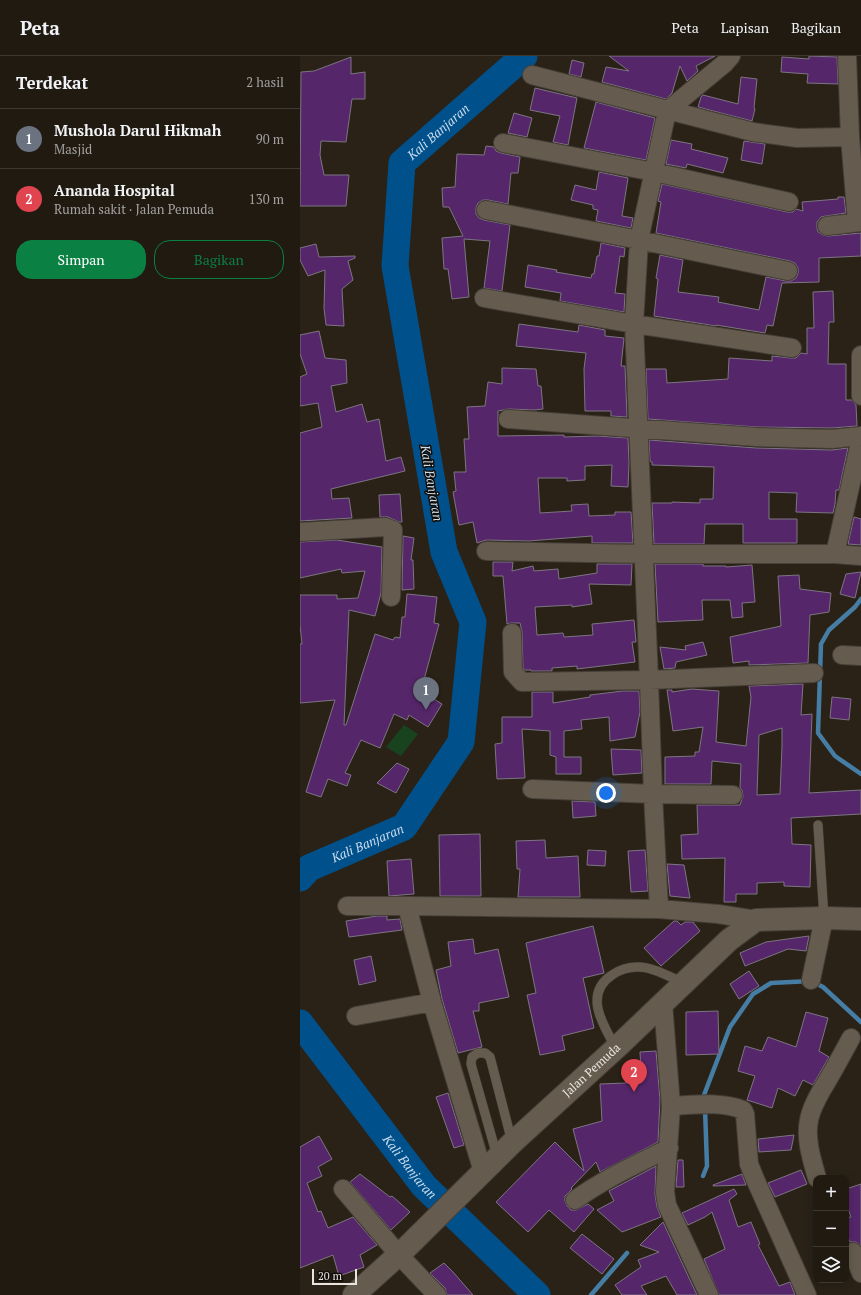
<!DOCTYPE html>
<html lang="id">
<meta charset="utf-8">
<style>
:root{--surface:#201a11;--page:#28231a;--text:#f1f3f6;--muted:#a2a19f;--line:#3d3831;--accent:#0b8043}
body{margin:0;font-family:"PT Serif",serif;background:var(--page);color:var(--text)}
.controls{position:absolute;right:12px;bottom:12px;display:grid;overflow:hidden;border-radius:8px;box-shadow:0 2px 10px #0003}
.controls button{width:36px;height:36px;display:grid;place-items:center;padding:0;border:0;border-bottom:1px solid var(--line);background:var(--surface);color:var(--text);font:20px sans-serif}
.scale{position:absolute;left:12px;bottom:10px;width:45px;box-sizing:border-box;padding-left:4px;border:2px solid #e9e4dd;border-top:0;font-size:11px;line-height:14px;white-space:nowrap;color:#e9e4dd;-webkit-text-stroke:3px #100c08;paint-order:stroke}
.you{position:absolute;left:306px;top:737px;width:14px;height:14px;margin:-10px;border:3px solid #fff;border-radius:50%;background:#1a73e8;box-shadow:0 0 0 6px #1a73e833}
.badge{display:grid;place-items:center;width:26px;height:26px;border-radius:50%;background:var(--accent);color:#fff;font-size:13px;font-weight:700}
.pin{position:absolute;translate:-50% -33px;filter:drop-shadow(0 1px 2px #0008)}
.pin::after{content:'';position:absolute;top:21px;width:14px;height:12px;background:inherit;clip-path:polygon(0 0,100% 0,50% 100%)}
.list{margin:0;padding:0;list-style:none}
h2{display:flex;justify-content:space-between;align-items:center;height:52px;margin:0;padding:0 16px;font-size:17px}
h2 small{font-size:13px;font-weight:400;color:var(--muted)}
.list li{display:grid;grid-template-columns:26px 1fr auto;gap:12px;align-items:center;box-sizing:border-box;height:60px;padding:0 16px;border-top:1px solid var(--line)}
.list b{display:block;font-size:15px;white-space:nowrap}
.list p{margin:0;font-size:13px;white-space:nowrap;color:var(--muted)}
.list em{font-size:13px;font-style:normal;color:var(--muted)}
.actions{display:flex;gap:8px;padding:12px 16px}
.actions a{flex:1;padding:9px 0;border:1px solid var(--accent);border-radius:16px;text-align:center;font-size:14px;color:var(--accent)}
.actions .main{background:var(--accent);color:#fff}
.icon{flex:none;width:22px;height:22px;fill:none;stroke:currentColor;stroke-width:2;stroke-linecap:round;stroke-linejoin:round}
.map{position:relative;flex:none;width:561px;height:1239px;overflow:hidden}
header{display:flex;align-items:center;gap:24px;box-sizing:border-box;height:56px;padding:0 20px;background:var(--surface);border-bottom:1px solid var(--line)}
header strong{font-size:19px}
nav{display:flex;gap:22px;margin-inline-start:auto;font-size:14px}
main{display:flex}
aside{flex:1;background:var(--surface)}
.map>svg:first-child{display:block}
.green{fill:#18431e}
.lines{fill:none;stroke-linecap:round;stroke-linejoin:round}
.stream{stroke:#467da4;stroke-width:4.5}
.river{stroke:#00518b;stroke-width:27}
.building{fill:#55276a;stroke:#7d7482;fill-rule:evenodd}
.lane-casing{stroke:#463f37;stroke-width:10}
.street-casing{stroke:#463f37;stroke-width:20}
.secondary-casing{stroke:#463f37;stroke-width:24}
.lane{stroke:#655c4f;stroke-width:9}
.street{stroke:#655c4f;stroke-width:18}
.secondary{stroke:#655c4f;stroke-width:22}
.labels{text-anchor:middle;stroke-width:3;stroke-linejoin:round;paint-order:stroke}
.street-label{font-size:12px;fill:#e9e4dd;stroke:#100c08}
.water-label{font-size:13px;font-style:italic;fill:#cbdced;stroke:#100c08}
</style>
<header>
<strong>Peta</strong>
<nav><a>Peta</a><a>Lapisan</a><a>Bagikan</a></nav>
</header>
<main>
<aside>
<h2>Terdekat<small>2 hasil</small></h2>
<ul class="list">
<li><span class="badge" style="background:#6b7280">1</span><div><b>Mushola Darul Hikmah</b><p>Masjid</p></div><em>90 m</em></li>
<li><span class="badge" style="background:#e0444e">2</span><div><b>Ananda Hospital</b><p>Rumah sakit · Jalan Pemuda</p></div><em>130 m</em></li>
</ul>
<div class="actions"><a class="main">Simpan</a><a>Bagikan</a></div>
</aside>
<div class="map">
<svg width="561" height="1239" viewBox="0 0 561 1239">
<rect width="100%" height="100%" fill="#2a2217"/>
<path class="green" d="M104,669L118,678L101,700L86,691Z"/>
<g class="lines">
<path class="stream" d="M561,543L555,551L529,574L521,588L518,677L535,700L561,718
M404,1044V1039L430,971L453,938L471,927L511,925L523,931L561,966
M403,1120L407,1110L405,1052
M291,1239L327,1197"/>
<g class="river">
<path id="s1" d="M0,822L9,812L104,771L161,686L173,566L144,496L95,210L102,107L224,0"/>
<path id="s2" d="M0,967L124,1130L237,1239"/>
</g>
</g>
<path class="building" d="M309,0H415L396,10L398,15L387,25L380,10L372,37L366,43L302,26L306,11L329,15Z
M509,0L537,1L538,28L507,27L508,18L481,16L482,1L509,3Z
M51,1V18L65,16V43H52L46,86L21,85L20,99L24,119H49L46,150H0L1,16L14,15Z
M272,4L284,7L281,21L269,18Z
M441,21L457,23L454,52L455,53L452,65L398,51L401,41L403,39L438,48Z
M235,32L277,42L268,89L253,86L260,60L230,54Z
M296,46L355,62L346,104L284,92Z
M214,57L232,62L227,81L208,77Z
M371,84L392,88L391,93L428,102L423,117L387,108L386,112L366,108Z
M444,85L465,88L462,108L441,104Z
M186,90L194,91L196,95L201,97L220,101L218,117H211L208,148L188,144H183L178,147L176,152V158L179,162L184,164L210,169L202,235L184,232L190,185L164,183L169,241L152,243L148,213H144L142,182L163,180L149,151H143L142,132L155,131L157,98L184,99Z
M299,116L328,122L322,160L333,162L331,172L296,165L298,154L293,153V149L271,144L275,129L296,134Z
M362,128L487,156H493L496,153L503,155L502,146L538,143V141H544L546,157L526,160L521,161L517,166V172L518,176L523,179L528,180L561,177V200L519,202V226L482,227L473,270L467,269L465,277L416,269V270L354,260L358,223L356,222L360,199L383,204L378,236L419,241L418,246L459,254L466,221L486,225H491L496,222L498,217V212L495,207L490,205L356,177L361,146L358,145Z
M301,187L325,192L324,201L320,200L315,237L325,238L324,256L260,245L261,237L225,231L228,209L257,214L256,216L291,222L292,218H294L297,200H299Z
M16,188L19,201L55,200V202L48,205L53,224L42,233L44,270L26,269L24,252L25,214L8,220L0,204V192Z
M533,235L534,266H529L528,308H546V344H552L556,349L557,370L532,372L457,371L348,363L346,313H366L367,327L428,323L429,302L472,305V300L491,302H496L501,297L507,298V272H514L513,236Z
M219,268L278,276L279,269L305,274V280L324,282L321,310H325L327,361L311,360V355H285L284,313L286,297L216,290Z
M19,275L25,302L46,304L47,327L31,330L36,356L62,348L67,366L79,363L86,405L101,401L105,415L31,433L32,443L49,442L52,462L0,465V377L22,371L18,347L0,350V321L7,318L0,298V279Z
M202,312L236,313L238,330H241L243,353L234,354L209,353L198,355V380L264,379V381L297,380L328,382L329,407L328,431L311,430L312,409L285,410V424L267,425V422H238L240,457L272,455L271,449L288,448L289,460L315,459V456H331L333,487H292V480L229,485L186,484L177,487L173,466L159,469L153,436L156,435L154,416H166L164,383H169L167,351L185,350L188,326L202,328Z
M349,384L456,392L532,394L548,392L539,434H536L535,448L533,457L496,456L497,437L469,436V463H497V487H443V468H405L404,488H354L352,447H372V446L400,447V443H413L414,411L352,409V406L350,405Z
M100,438L102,466H99L88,461H80L79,439Z
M554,461L561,463V489L548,488Z
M103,480L114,482L111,504H113L114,533L102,534Z
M37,484L82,491L81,537L75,560L49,554L44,669H46L75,578L93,584L95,581L100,582L102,561H105L107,538L137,541L134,567L139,568L121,635L142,648L128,671L109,659L107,664L94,658L80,692L61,684L45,717L51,719L47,730L28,723L21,741L6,736L35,644L0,647V588H2L0,569V539H37V543L58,542L65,515L42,517L41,513L0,522V486Z
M193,506H213L212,515L233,510L234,515L258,513L259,523L297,517V508H332L331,529L289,528L292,548L272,551V549L235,551L237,579L263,577L264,581L293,579L292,568L334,564L336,586H332L335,606L277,613V610L252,612V615H231V614H225L223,612L222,576L220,567H211L207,568L203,520H193Z
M355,508H403V510H426V511L452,509L455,546L442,547L443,561L432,562L430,544H402L403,564L358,566Z
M561,516L555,542L540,538L546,518Z
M499,519L500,533L531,537L529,556L510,559L508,607L449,609V605L433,607L430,581L481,570L478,520Z
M403,586L407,599L376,606L375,612L364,613L360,591L386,594L385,590Z
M503,628L501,659L512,658L509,737L561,734V758L491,762L492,788L511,789L510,831L484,830V826L457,827V838H436V846H424L425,802L382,803L381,779L398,778L397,749H440L443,740L442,734L440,732L441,708L412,705L411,728H365V701L395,700V696H399L403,671L373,675L367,634H372V636L392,633L419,635L416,686L446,690L451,641L449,630ZM482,672V690L480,738L457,739L459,679Z
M323,635H339L340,656L335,681L310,685L309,661L281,664L282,673L264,675V701H281V718H256V701L250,699V675L222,673L225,722L197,723L195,688L202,687V661H232V636H253V647L290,641V639Z
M532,641L551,643L549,664L530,662Z
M311,693L341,694L342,717L313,719Z
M97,707L109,713L96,737L77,727Z
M272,745L295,746L296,760L273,762Z
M180,778L181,840H140L139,779Z
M245,784L246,802L278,800L280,841H218L220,813H217L216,785Z
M288,794L306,795L305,810L287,809Z
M345,794L348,835L331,836L328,795Z
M111,803L114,838L89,840L87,805Z
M367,808L384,809L390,842L370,840Z
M77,860H87V864L100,863L102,874L49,881L46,865Z
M374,865H377L381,869L385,866H393L400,875L361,910L344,892Z
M293,870L304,917L283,922L294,972L262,980L265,994L240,999L227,939L236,937L226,887Z
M509,880L506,895L488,893L445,910L440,897L466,886Z
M173,883L175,898L198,893L209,941L179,947V955H173L182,991L158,997L142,943L136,914L151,910L148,886Z
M71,900L76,925L59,929L54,904Z
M449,915L459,930L439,943L430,928Z
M418,955L419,998L386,999V956Z
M506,956L528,962L519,995L529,1001L513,1029L503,1024L495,1040L478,1032L472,1052L447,1044L455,1020L438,1015L445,990L462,995L468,981L496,991Z
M356,995L360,1044L358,1086L300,1116L296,1106L271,1132L272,1133L265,1140V1145L267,1150L271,1154H276L288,1148L294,1153L274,1176L249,1154L228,1176L196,1146L255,1086L284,1115L273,1073L302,1065L300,1028L326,1027V1016L341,1015L340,996Z
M148,1037L164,1089L154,1092L136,1041Z
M494,1079L491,1094L459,1096L458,1083Z
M19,1080L32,1103L18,1111L22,1120L7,1127L18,1156L21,1155L28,1172L53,1161L77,1189L60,1199L64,1211L39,1220L33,1199L0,1212V1091Z
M378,1104H383L384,1131H376Z
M356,1110L355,1138L357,1151L361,1161L322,1176L297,1154L314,1145L309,1135Z
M501,1114L507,1128L475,1141L468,1127Z
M60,1118L90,1141L92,1140L110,1156L91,1174L50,1126Z
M442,1118L446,1129L413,1130V1129Z
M561,1128V1190L556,1186H550L546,1177V1162L551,1161L546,1147V1133Z
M434,1133L437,1138L429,1144L438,1171L451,1166L460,1188L458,1189L479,1230L490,1226L495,1239H419L404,1203L425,1193L412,1156L405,1161L388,1169L382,1157Z
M363,1166L397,1239H377L366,1220L341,1230L347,1239H322L315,1229L341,1211L338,1204L359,1196L340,1189Z
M282,1178L314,1203L302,1218L270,1192Z
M144,1207L153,1216L173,1239H147L145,1232L130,1217Z"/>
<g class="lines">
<defs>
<path id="lane" d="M518,769L524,862
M316,992C303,969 283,938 312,919C319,914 328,911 338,911C353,911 370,921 384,927
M197,1100L171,1008L172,1001L178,997H185L190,1001L212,1086"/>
<path id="street" d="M547,0L550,81L557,166
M232,19L453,76L497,82L550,81
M203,87L354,116L489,146
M186,154L339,184L488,215
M527,170L561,166
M184,242L334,268L492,292
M561,299V340
M208,363L456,381L532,383L561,380
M0,476L85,471L93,474L91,541
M186,495L343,498H535L561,500
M535,498L561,382
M212,577L213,616L222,626L349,624L514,617
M542,599L561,600
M232,733L353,738L433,739
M47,850H107
M359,853L353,738L349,624L334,268L339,184L367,55L425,7L431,0
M511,924L524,862
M363,947L371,1050L365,1136L367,1149L409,1239
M56,960L132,946
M371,1050C394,1049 421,1045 443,1054L445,1058L449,1108L455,1123L507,1239
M183,1116L132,946L107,850L359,853L418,858L456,864
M517,1122C512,1104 505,1083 509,1064C512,1048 522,1034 530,1020C537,1008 544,995 551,982
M43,1133L99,1199L137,1239
M275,1144C304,1123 337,1108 369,1092
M546,1198L553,1196L561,1217"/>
<g id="secondary">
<path id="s3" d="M54,1239L105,1193L212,1087L316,992L429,884L456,864L524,862L561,863"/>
</g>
</defs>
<use href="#lane" class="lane-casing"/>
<use href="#street" class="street-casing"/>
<use href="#secondary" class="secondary-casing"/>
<use href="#lane" class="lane"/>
<use href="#street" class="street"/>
<use href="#secondary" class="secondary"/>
</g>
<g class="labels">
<g class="street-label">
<text dy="4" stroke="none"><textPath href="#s3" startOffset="327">Jalan Pemuda</textPath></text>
</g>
<g class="water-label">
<text dy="5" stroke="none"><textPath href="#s1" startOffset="857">Kali Banjaran</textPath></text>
<text transform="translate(132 427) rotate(80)" y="5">Kali Banjaran</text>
<text dy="5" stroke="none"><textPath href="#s1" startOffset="77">Kali Banjaran</textPath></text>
<text dy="5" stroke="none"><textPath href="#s2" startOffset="181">Kali Banjaran</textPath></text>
</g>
</g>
</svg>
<div class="controls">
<button>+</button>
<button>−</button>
<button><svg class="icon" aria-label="layers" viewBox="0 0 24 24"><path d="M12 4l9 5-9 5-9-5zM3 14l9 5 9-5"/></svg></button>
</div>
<div class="scale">20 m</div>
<div class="you"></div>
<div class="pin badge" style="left:126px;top:654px;background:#6b7280">1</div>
<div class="pin badge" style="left:334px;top:1036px;background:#e0444e">2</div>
</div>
</main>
